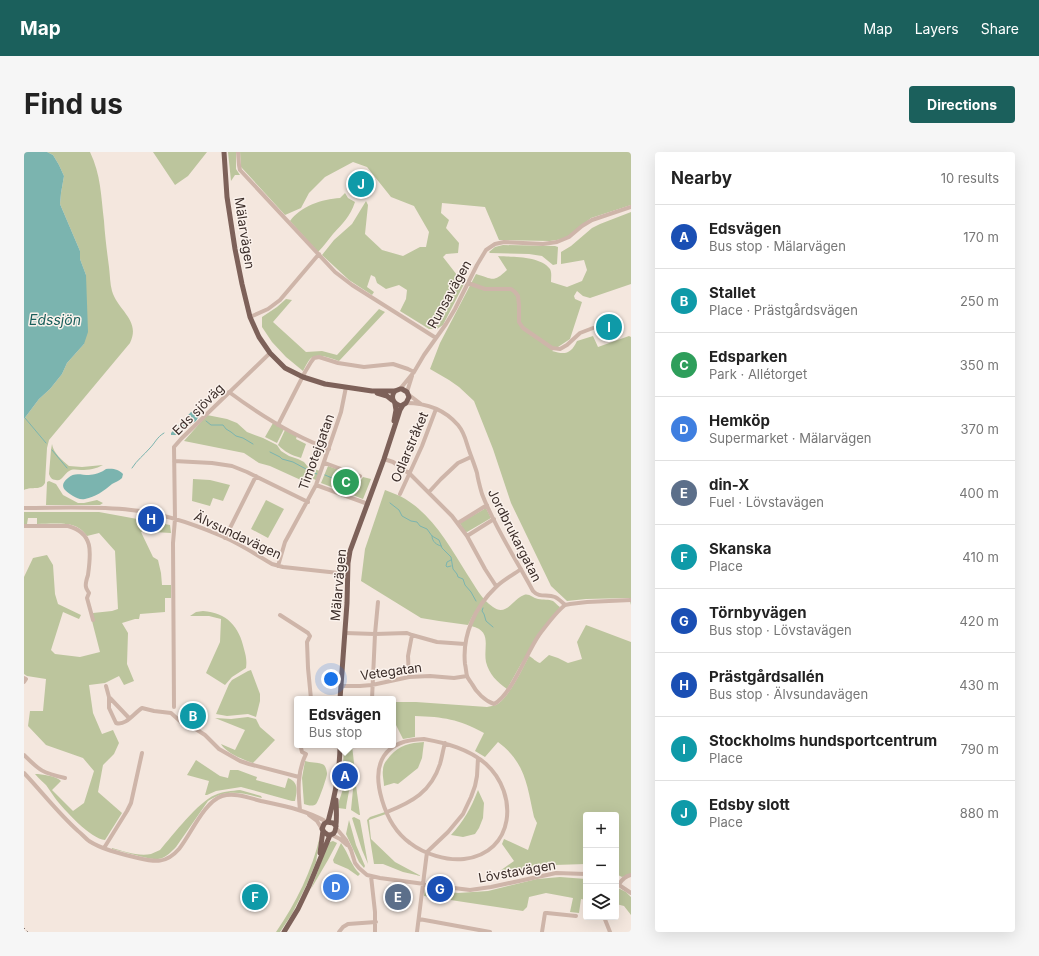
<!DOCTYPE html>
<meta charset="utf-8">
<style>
:root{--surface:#fff;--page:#f6f6f6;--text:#222;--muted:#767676;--line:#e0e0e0;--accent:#1b605c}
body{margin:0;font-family:Inter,sans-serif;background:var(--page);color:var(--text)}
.controls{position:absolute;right:12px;bottom:12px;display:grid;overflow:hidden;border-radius:4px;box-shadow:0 4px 16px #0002}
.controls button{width:36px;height:36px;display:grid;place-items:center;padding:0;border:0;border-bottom:1px solid var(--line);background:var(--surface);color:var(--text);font:20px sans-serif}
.you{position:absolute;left:307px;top:527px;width:14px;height:14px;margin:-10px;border:3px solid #fff;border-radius:50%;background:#1a73e8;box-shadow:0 0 0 6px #1a73e833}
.badge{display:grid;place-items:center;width:26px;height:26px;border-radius:50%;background:var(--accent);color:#fff;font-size:13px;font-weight:700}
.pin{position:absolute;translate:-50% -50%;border:2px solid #fff;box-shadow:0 1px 4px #0006}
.popup{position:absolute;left:270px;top:544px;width:102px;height:52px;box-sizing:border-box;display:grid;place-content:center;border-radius:4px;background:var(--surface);filter:drop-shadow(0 1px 3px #0005);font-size:13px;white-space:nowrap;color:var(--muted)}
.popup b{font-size:15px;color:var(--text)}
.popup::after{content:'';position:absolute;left:50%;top:100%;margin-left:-8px;border:8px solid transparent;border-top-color:var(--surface)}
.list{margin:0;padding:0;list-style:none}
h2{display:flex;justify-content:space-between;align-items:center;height:52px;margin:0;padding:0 16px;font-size:17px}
h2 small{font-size:13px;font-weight:400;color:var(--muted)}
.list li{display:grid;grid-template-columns:26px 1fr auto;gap:12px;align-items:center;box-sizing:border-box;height:64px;padding:0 16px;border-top:1px solid var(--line)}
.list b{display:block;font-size:15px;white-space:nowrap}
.list p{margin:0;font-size:13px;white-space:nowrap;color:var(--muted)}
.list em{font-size:13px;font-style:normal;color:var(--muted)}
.icon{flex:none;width:22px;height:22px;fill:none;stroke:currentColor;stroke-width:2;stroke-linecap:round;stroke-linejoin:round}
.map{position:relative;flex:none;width:607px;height:780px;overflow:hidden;border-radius:4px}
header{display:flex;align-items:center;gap:24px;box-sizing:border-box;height:56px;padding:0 20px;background:var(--accent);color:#fff}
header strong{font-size:19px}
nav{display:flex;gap:22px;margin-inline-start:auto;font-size:14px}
.intro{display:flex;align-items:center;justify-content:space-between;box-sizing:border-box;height:96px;padding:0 24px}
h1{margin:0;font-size:28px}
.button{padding:10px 18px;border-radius:4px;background:var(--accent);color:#fff;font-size:14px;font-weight:700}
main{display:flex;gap:24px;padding:0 24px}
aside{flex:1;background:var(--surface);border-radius:4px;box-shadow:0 4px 16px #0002}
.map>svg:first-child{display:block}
.green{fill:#bcc59d}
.water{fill:#7bb4af}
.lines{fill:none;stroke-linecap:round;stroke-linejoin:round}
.stream{stroke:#7bb4af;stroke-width:1}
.minor{stroke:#ceb5a9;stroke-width:4}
.major{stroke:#7d6159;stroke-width:5}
.rail{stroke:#3b2d29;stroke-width:1;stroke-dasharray:1 3;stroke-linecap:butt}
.labels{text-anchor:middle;stroke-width:3;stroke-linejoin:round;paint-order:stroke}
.street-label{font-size:13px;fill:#3b2d29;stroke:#fbf2ec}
.water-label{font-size:14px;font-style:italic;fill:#1b605c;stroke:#fbf2ec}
</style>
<header>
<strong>Map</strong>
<nav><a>Map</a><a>Layers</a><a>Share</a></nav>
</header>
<div class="intro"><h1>Find us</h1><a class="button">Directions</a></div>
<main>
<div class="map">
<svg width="607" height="780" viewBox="0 0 607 780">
<rect width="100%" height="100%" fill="#f4e7de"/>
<path class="green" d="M23,0H66C77,23 77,44 80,69C81,84 83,100 85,115C86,123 86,132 88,139C94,159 117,168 106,191L25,288L23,296L21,331C17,339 8,334 0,338V267L15,247L26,237L38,222L43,211L60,192L62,123L56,107V99L36,52L37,41L40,24L35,13L29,3Z
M129,0H183L164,24L151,33Z
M204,0H212V17L216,23H211L207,29Z
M216,0H607V53L567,66L550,80L539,87L526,89L475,88L461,55L418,51L417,61L425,68L422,76L435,91L434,101L422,102L419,105L440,132L419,173L413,177H405L376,159L382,147L383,138L375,133L362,137L353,131L351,125L347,123L343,135L350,140L348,143L325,128L298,103L310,88L328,72L342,49L344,53L341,82L358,98L379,104L396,95H402L405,80L390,54L367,45L343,15L329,10L301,25L285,41L277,56L261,63L217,15Z
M321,41L324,46L331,50C326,65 319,71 309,82C304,88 300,94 294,100L266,69C277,54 298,47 316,46Z
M607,60V132L566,146L559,144L553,139L550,144L551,147L558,150L546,187L528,199C541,203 547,202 553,189L569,184L574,195L605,184L607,185V453L605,446L562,447L543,449L527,434L514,407L487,351L469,297L450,249L435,235L425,228L406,217L416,191L452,122C469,127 469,131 483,118L474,104C488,105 517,104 526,117C528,121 527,125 527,130L543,135L558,129L563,118L560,108L537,112V100L547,94L568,76L576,72Z
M479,93L531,94L534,95L533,112L529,113L518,104L505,102L466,101L465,100L471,95Z
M262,147L268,148L249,170L282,200L298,199L313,203L355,157L361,160L315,209C306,206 293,200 286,207C283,211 281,215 279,219L262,205L248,190L238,175V165L253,155Z
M183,263L203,267L213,271L223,280L239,286L253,293L257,299L265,304L274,307L280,310L284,315L296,319L292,328L282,324L279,329L246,314L235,311L220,301L160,289Z
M249,271L260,277L253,291L241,285Z
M261,278L273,284L272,287L282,292L277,306C267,303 261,300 254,293Z
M28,292C29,301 39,309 45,314L58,315L79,313C72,317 65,318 57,318C54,318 51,317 47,318C41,320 38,330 32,328C28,328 26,325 25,322L27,298Z
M304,314L330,323L332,326L337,328L339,325L347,327L339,347L297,331Z
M169,327L186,328L206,333L199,349L189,346L186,354L168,349Z
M25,329L32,332L39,343L54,351H60L73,348L79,351L76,353H22L23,330Z
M361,338C366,340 371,342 376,344C407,360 425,393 443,422C451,434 457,447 469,455C482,465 489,447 500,443C505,441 509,446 514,447C519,448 525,447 529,449C532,451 534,454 536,455L497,512L483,537C473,530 465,522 462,510C459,495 469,479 447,474L449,463L444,473L415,469L397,466L337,429L341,397Z
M242,348L260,357L244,386L227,377Z
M462,356L467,366L443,380L440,379L436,371Z
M0,360H75L146,373L147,381L130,380L127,375L117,380L129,405L134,408L137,421L138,433H147V446H141V460L116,462L115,467H111L98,471L104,481L103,512L110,529L100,533L95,524L81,531L65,533L69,561L78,582L89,578L95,591L90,602L79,613L74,640L98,661L81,688C67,687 40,658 31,646C28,642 25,637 22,633C18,629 14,626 11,622C18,622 32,624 37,629L28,638L49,659L60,651L70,619L59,606L22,593L4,574L6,559H19L22,527L3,524L0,522V425L9,406L23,403L29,413L31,442L34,452L57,463L55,467L39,460L27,498L31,502L56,505L76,500L68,469L69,461L88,459L94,457L91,399L75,381L63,384C60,380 57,377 53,375C43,370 25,372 13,372V366H4L3,372H0Z
M179,459C203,461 215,474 220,497C222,504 223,509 222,516L208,525L201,533L182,521L196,490L197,467L185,464H166L172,460Z
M562,473L607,490V722L598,725L592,722V663H562V712L530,713L505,715L466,726L490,709L478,692L480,687L504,698L513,671L510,665C503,634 502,611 474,590L461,605L451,599L460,581C434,567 420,565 391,564V585L379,587L370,569H369V550H392L463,555C466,554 470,554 472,553C484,547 499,516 505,504C509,506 512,510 516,511L525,503L534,506L544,511L558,507L553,490Z
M227,518L236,542V549L232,565L224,562L203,564L192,562L205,532L208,528L224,519Z
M224,565L232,567L236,575L251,588L229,611C220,608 202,601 197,592L211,598L221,578L191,566L207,567Z
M400,590L398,606L394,616L374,632L370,631L360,634C360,629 358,623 359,618C359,612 362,609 366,604C376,593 385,591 400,590Z
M322,593H328L331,620L330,622L328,615L325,612H319L320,598L322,597Z
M172,608L196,624L204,626L206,618H214L233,625L232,628L261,636L264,626C275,630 273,639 271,649H268L217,635L192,639L183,643H181L185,629L163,623Z
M281,609C287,611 296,610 300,613C302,615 303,620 303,622C303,625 294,651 292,652C289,655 283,653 280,652L278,626Z
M322,616H323C330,625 323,646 322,657L314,656L315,649L319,637Z
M331,626L336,663H335L327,658L330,627Z
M216,638L237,644L238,646C218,641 203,636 184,649L152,695C147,700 142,706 134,707C124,708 99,699 88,697V696C99,699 115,705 127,702C130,701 133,699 136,698C149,683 174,650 191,643C199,639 208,639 216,638Z
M454,638L460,651L459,666L455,676L451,682L439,685L427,683C440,669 447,656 454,638Z
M361,660L362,662L345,668L347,687L371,710L397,724L379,720L359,712H350L343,668L346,665Z
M330,665L336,668L344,712L338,698L328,666Z
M325,668L332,693L341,714L340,716L335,710L322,682Z
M296,684L292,710L283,732L268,762L256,780H252C272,751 288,719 296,684Z
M309,689L313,691L304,708L287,737L304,692L306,690Z
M317,691C325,702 327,714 336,722L334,724L324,717L310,711L309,708Z
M536,725L562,727V748L557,747L555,761L546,760L549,746L522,741L505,745L503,755L499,759L400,744L401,737L434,741L464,739L513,727Z
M592,735L602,740L607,745V763L600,754L592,752Z"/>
<path class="water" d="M0,0H23L29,3L35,13L40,24L37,41L36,52L56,99V107L62,123L64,180L60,192L43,211L38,222L26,237L15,247L0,267Z
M167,260L175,263V264L172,269L166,273L155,283H147V281Z
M82,317C88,316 95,317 99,322L98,326C95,329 91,330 88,332C80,339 71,345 61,347C56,348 53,346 49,344C41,339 34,334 44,326C50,320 57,323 65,323C69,323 79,320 82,317Z"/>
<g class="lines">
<path class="stream" d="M1,266L22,291
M182,269L187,273H199L202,277L207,280L212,284L219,286L229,292
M28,298L43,316
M246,300L256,305L258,307L269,310L282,317L293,322
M108,316C113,308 120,303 126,296C131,291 133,285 140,281
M301,323L315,329L335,334
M366,351L375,358L378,364L387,369L393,370L396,374L403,377L408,384L415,388L418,396L427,405L429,417L433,422L434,425L439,427L441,433L447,440L452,449
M408,384C408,390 413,393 417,394
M427,408L423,410L422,414L423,415L427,414
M459,456L458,459L460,462L462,469L469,475"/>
<path class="minor" d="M214,0L215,13L216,18L311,120L328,133L412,186
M444,131L461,137H487L491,140L494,144L495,153V170L499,176L528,196L536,197L543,193L556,181L569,176
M226,165L244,157L256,148L295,102
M376,237L390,220L400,203L422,172L431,157L453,113L462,98L471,92L480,90L519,92L533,90L545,85L558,74L568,68L607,55
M205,240C236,263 269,284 305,297
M383,240L388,224
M385,243L397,252
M382,251C402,251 421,258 434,273C439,279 441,285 443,292C446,302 450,311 453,321C454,328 456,335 458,342C471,376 492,407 509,439C515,446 523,442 531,445C535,447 538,450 541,453
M254,273L281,220L287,210L290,206L295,205L314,211L340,215L369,212L384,217L390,220
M360,307L369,310L386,322L428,364L443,384L461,417L472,434
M150,309L188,311L208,314L223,320L284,350
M301,311L336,324
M292,333L344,352
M405,340L417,327L434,311L447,305
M376,342L398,294L412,257
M0,356C35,356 71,354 107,358C137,361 167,371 195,383C213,390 231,402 248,412L259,415L324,422
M434,371L463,353
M0,374H44C70,381 67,401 64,423C63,426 61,432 62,435C62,437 64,439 65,441L63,446L69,468
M443,384L470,367
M201,386L232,324
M254,414L261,390L292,333L317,260L322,235
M497,417C489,423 479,428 472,435C451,455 438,483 441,512C442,516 442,520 443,524C444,527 446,529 448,532C452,540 461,549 470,552C487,544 503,500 515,483C522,474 532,460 541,453L546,452L563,450L607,448
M256,463L284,481L286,484L283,490L284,516L287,547
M321,481L351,482L383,481L388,483L413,490L441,492
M385,525L384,504L388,483
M0,526L2,527L0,530
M82,534L85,545V556L92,571C102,574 110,561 118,556L130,559L147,561L157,570L170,576L181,583L195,597L216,609L225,612L275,625
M317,534H336L348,533L385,525L406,524L430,526L443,524
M86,546L105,566
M348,547L351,482L354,450
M150,555L149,391L151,367L150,295L157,287L246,201
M400,587C422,591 445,597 462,612C495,642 491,701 440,707C423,709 400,702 386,691C372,681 363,665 358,648C347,611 360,588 400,587Z
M0,603C16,619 19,621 41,626
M0,621C18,640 34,661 54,679C58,682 61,686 65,689C79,698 98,702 114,706C131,710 142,712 155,697C167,682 180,650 198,644C211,640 225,646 237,649C260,654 282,658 303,670
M276,658C274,638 273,620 282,602L278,600L277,596L279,593
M363,660C388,650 407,640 416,612C418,605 419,598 421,591
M285,663L293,669L298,677
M312,676L322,688L327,698L331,711L335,716L343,723L356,726L430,736L446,738L467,735L532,721L562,722
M308,683L316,687L323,693
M80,696L103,659L107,651L118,601
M347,724L351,760V780
M592,731L607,741
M595,732C598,728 601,724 607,723
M580,765L586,780
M395,767L466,780
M315,780L319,775L324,772L352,770
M393,780L403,700L424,680L439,662L447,645L451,634L453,624L454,606
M518,780L521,761H523L552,764"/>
<path class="major" d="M200,0L203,45L211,97L218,132L226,165L235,185L246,201L261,216L279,225L301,232L348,239H371L376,237H378L383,240L385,245L382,251L377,254C369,252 366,245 371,239
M353,241L363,244L368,248
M370,269L372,258L371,252
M316,547L323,451L324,411L326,399L360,307L376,258L379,253
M304,670C311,644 316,619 316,593
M312,674L309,671L303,670L300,672L298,677L300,680L304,683C307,683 308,683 310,681C314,676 312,654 312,648
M296,701L299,678
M260,780L274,757L285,734L306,683"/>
<path class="rail" d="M0,776L4,780"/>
</g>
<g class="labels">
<g class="street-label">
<text transform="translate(221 81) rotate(81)" y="5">Mälarvägen</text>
<text transform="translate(425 142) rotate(-61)" y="5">Runsavägen</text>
<text transform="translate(174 257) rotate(-45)" y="5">Eds sjöväg</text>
<text transform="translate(385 295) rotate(-67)" y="5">Odlarstråket</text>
<text transform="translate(292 300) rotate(-70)" y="5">Timotejgatan</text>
<text transform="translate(214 383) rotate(25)" y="5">Älvsundavägen</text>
<text transform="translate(491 383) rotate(63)" y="5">Jordbrukargatan</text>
<text transform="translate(314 433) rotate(-85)" y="5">Mälarvägen</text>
<text transform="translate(367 519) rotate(-8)" y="5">Vetegatan</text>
<text transform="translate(493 719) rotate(-10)" y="5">Lövstavägen</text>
</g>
<g class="water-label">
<text x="31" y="173">Edssjön</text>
</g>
</g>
</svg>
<div class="controls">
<button>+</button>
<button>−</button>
<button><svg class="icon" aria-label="layers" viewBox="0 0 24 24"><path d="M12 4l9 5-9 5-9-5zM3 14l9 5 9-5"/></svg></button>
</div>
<div class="you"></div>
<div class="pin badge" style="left:321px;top:624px;background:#1a4fb4">A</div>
<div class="popup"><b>Edsvägen</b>Bus stop</div>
<div class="pin badge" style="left:169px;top:564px;background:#0f9aa8">B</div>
<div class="pin badge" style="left:322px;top:330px;background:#2e9e5b">C</div>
<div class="pin badge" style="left:312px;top:735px;background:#3f7fe0">D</div>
<div class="pin badge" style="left:374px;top:745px;background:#5c6f8a">E</div>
<div class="pin badge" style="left:231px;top:745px;background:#0f9aa8">F</div>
<div class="pin badge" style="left:416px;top:737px;background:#1a4fb4">G</div>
<div class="pin badge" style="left:127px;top:367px;background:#1a4fb4">H</div>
<div class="pin badge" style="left:585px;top:175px;background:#0f9aa8">I</div>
<div class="pin badge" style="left:337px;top:32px;background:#0f9aa8">J</div>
</div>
<aside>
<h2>Nearby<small>10 results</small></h2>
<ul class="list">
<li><span class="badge" style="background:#1a4fb4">A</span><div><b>Edsvägen</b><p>Bus stop · Mälarvägen</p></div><em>170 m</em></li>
<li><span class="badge" style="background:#0f9aa8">B</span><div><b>Stallet</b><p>Place · Prästgårdsvägen</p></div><em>250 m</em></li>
<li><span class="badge" style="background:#2e9e5b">C</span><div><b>Edsparken</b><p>Park · Allétorget</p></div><em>350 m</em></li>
<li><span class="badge" style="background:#3f7fe0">D</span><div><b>Hemköp</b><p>Supermarket · Mälarvägen</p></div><em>370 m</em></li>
<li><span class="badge" style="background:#5c6f8a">E</span><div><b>din-X</b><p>Fuel · Lövstavägen</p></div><em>400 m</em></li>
<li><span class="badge" style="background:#0f9aa8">F</span><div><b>Skanska</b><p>Place</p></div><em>410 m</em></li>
<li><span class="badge" style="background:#1a4fb4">G</span><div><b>Törnbyvägen</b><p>Bus stop · Lövstavägen</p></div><em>420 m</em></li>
<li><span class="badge" style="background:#1a4fb4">H</span><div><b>Prästgårdsallén</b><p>Bus stop · Älvsundavägen</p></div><em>430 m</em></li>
<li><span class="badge" style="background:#0f9aa8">I</span><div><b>Stockholms hundsportcentrum</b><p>Place</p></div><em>790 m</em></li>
<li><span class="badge" style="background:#0f9aa8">J</span><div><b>Edsby slott</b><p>Place</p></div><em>880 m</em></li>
</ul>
</aside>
</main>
